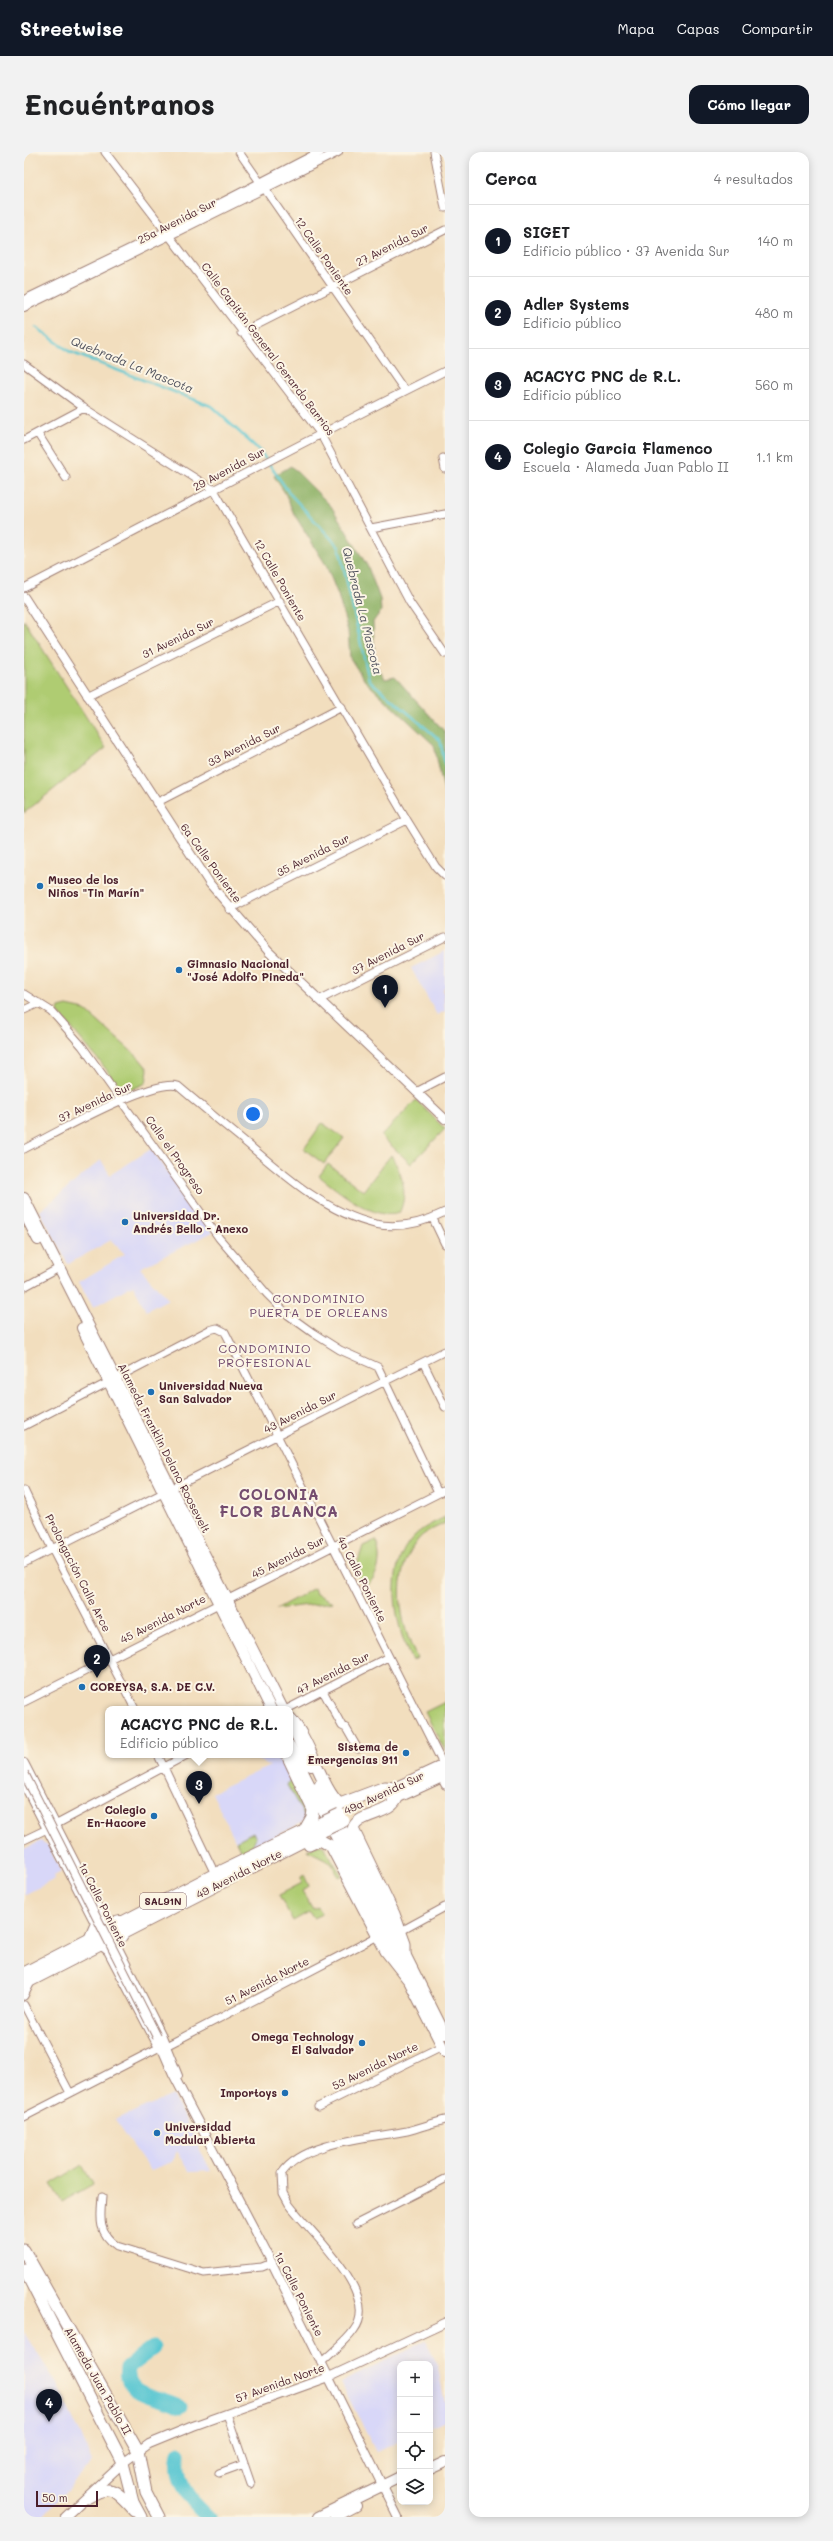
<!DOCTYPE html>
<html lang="es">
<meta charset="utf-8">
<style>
:root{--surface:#fff;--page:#f2f2f2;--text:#202124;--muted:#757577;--line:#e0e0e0;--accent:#111827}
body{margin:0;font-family:Mali,sans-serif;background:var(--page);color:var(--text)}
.controls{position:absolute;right:12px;bottom:12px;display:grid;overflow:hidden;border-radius:8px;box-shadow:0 2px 10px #0003}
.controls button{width:36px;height:36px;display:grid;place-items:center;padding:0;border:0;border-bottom:1px solid var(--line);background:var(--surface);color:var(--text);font:20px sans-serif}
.scale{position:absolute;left:12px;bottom:10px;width:62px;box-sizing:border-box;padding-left:4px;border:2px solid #4a1f2b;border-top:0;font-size:11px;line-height:14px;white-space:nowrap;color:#4a1f2b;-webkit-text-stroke:3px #fcf5e5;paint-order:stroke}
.you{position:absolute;left:229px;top:962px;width:14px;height:14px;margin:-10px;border:3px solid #fff;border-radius:50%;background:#1a73e8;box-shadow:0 0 0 6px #1a73e833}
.badge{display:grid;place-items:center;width:26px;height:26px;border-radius:50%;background:var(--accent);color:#fff;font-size:13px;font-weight:700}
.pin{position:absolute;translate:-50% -33px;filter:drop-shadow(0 1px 2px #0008)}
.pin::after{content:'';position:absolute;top:21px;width:14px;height:12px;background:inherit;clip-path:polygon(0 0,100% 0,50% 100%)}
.popup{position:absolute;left:81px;top:1554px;width:188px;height:52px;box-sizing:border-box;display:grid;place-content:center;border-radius:8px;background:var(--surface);filter:drop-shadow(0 1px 3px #0005);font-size:13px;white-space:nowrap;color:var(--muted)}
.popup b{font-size:15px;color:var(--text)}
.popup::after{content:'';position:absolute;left:50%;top:100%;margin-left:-8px;border:8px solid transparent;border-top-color:var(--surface)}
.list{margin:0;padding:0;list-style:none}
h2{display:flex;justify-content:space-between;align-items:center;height:52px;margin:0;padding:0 16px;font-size:17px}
h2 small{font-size:13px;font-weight:400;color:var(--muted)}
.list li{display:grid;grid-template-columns:26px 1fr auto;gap:12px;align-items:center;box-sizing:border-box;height:72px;padding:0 16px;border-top:1px solid var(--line)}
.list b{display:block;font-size:15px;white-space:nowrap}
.list p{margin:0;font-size:13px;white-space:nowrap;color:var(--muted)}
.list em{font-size:13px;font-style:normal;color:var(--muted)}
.icon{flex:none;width:22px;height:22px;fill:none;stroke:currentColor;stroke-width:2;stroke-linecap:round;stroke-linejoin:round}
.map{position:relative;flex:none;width:421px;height:2365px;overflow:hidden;border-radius:12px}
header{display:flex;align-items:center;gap:24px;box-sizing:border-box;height:56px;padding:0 20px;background:var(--accent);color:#fff}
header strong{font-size:19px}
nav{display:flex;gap:22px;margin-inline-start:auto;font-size:14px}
.intro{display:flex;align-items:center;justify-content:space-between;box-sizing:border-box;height:96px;padding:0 24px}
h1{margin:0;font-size:28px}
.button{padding:10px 18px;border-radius:12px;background:var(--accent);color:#fff;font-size:14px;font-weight:700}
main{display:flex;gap:24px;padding:0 24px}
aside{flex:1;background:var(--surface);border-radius:12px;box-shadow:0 2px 10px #0003}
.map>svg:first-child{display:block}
.built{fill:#d8d7f8}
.green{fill:#afcc72;stroke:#7c764e}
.forest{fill:#8bb064;stroke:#6a6848}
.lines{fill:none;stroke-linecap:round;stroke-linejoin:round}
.stream{stroke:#5bc7d2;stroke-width:2.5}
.river{stroke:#5bc7d2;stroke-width:15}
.minor-casing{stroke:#9e7e74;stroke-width:9}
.tertiary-casing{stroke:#9e7e74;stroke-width:10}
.secondary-casing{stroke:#9e7e74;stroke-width:12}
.primary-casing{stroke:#9e7e74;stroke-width:13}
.minor{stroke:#fff;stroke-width:7}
.tertiary{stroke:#fff;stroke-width:8}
.secondary{stroke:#fff;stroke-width:10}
.primary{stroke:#fff;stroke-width:11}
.tertiary-bridge-casing{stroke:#9e7e74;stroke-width:10;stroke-linecap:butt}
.primary-bridge-casing{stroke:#9e7e74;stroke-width:13;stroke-linecap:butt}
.tertiary-bridge{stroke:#fff;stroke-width:8}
.primary-bridge{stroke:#fff;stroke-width:11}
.poi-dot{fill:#1f6fb2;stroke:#fcf5e5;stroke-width:1.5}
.labels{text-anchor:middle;stroke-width:4;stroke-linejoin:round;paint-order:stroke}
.shield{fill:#fcf5e5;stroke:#7f5f63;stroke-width:1}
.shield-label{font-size:10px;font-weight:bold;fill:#4a1f2b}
.street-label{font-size:11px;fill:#4a1f2b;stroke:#fcf5e5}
.poi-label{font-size:11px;font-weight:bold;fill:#4a1f2b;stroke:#fcf5e5;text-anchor:start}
.water-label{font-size:12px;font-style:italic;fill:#4f515d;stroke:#fcf5e5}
.neighbourhood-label{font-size:12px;letter-spacing:1px;fill:#744d6f;stroke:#fcf5e5}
.district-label{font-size:15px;font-weight:bold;letter-spacing:1px;fill:#744d6f;stroke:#fcf5e5}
</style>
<header>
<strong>Streetwise</strong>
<nav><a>Mapa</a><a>Capas</a><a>Compartir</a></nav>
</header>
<div class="intro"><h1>Encuéntranos</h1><a class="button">Cómo llegar</a></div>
<main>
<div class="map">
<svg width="421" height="2365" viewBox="0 0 421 2365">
<rect width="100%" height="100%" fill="#fcf5e5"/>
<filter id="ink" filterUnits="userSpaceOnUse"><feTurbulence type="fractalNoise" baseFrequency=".025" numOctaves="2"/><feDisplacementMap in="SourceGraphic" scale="8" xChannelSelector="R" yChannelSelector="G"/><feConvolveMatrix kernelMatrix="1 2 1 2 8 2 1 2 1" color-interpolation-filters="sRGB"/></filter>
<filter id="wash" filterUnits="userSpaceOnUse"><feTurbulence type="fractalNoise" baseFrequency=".012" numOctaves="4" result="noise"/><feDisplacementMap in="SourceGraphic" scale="16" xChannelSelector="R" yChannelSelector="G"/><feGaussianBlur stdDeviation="0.9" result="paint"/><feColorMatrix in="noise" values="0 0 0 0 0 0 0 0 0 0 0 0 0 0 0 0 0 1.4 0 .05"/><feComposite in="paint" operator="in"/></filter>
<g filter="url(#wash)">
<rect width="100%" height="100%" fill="#f2debe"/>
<path class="built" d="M421,799V835L419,836L421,859L413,863L387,816Z
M127,997L189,1080L116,1116L144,1147L122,1159L109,1133L69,1155L55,1130L101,1102L87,1088L44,1112L16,1059L77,1008L86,1023Z
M224,1603H261L283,1668L218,1702L188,1641L246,1614Z
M17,1689L25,1695L37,1720L30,1724L31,1727L0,1743V1697Z
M148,1943L159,1963L187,2019L166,2020L153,1999L148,2010L126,2018L91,1968Z
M0,2181L32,2230L69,2309L18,2365H0Z
M402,2188L413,2211L421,2252V2269L406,2276V2212H376V2289L352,2300L317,2231Z"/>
<path class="green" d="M0,468L82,596L0,661Z
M43,854L61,858L115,906L124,917L122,931L104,939L96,938L82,917L34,860L35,856Z
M392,948L421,977L387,1012L357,984Z
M298,971L320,986L300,1012L280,997Z
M367,1003C378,1021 385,1042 375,1061C351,1070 313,1038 295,1024L304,1012L339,1039Z
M421,1365V1371C412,1376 399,1380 393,1389C367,1422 375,1471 393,1506L388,1509C371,1475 359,1415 390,1384C398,1376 411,1370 421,1365Z
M352,1388C358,1407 356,1423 340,1436L331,1419L339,1394Z
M290,1436L292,1442L309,1450L252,1457Z
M421,1550V1599L401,1560Z
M270,1623L286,1656L283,1668L263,1633Z
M229,1680L232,1685L227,1697L218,1702L212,1689Z
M295,1693L300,1694L318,1724L314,1725L307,1710L283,1698Z
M280,1723L285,1734L278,1739L289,1757L293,1755L298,1762L289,1766L285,1760L269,1769L255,1743L278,1731L277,1725Z
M58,2013L69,2032L38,2050L27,2032Z"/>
<path class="forest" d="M267,314L307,354L344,415L356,447L357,459L349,470L351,511L361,527L371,525L421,580V644L410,593L341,529L326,506L324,479L314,443L302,413L270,362L261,341L250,324Z"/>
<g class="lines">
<path class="stream" d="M12,175L46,200L187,254L236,299L266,342L315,395L345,528L416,588L421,613"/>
<path class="river" d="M129,2196L104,2215C99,2247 138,2243 156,2255
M155,2301C149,2329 164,2347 184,2365"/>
</g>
</g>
<g filter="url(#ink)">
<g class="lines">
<defs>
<path id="minor" d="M81,0L296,281L386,451L421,502
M215,0L381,239
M410,0L421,56
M217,181L421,78
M0,212L60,256L190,338L383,668L412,715L421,724
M14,282L42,326
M0,288L60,256
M419,306L421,317
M347,376L421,362
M0,436C141,364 280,289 421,219
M63,544L256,449
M132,651L318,555
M205,757L383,668
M0,842L27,859L58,894L195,1086L243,1142L264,1163L289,1181L316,1198L354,1215L414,1341
M295,848L421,785
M0,858L15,851
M392,940L421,925
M0,997C28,983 128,926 154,934C175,952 197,970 219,988C258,1021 300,1060 351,1072C375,1077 399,1071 421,1060
M409,1067L421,1092
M0,1135L35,1116
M399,1210L421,1255
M0,1274L185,1178L193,1176L201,1180L420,1614
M0,1338L28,1397L111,1557
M0,1411L421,1199
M299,1539L318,1574L322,1576L334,1597
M0,1550L421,1338
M263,1557L364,1505
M134,1603L191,1722
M417,1625L421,1633
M31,1673L163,1603
M0,1688L23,1677
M377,1779L421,1755
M0,1844L7,1830
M0,1853L46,1941
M142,1894L354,1784
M294,1955L418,1894
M0,1965L136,1895
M78,2045C76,2067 74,2081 93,2094L180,2121L238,2115L248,2111
M332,2072L421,2027
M297,2211C308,2200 322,2190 330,2178C358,2142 285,2080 265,2052L259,2041L258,2021C280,1989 347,1986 383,1979C396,1976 408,1971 421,1968
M203,2262L227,2332
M195,2321L220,2312"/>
<path id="tertiary" d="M0,148L141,80L296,0
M0,155L314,0
M0,445L186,732L245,800L421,967
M0,1611L79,1765L88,1770L96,1768
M0,1632L71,1771L64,1787
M100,1783L93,1794L137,1882L154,1924
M71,1795H79L84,1799L133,1892
M133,1885L149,1922L248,2111L374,2365
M41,2365L99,2311L125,2292L169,2274L305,2225L421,2171"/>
<path id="secondary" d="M0,1046L259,1557
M0,1061L14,1088
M58,1176L247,1557
M269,1577L287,1614
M266,1594L421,1900
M296,1632L421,1882
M406,2317L421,2310
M294,2365L376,2325
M311,2365L332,2354"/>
<path id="primary" d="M266,1566C286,1587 298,1638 316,1652L361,1635L371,1636
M263,1603L289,1658L288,1665L280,1679
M365,1639L421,1613
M374,1644C368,1664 334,1660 329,1677L370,1762L381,1792V1803
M369,1647L421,1623
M285,1693L296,1688L307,1694L362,1799L384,1827
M0,1821L191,1722L299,1670
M0,1832L303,1677
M0,2098L114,2299L122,2340L135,2365
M0,2117L99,2311L109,2350L117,2365
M65,2345C88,2330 94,2341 110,2358"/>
</defs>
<use href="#minor" class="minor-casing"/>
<use href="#tertiary" class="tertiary-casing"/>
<use href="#secondary" class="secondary-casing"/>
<use href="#primary" class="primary-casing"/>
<use href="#minor" class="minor"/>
<use href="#tertiary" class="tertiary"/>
<use href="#secondary" class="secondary"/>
<use href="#primary" class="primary"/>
<defs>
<path id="tertiary-bridge" d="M0,1621L133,1885"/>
<path id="primary-bridge" d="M299,1670L316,1662
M303,1677L320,1669"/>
</defs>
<use href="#tertiary-bridge" class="tertiary-bridge-casing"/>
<use href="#primary-bridge" class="primary-bridge-casing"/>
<use href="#tertiary-bridge" class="tertiary-bridge"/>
<use href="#primary-bridge" class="primary-bridge"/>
</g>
</g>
<g class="poi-dot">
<circle cx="16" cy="734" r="4"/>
<circle cx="155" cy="818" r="4"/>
<circle cx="101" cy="1070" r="4"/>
<circle cx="127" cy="1240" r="4"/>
<circle cx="58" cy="1535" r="4"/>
<circle cx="382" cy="1601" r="4"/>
<circle cx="130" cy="1664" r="4"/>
<circle cx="338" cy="1891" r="4"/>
<circle cx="261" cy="1941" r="4"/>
<circle cx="133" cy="1981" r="4"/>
</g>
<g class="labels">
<rect class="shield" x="116" y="1741" width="46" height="16" rx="3"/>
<g class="shield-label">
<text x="139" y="1753">SAL91N</text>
</g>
<g class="street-label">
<text transform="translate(153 69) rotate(-27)" y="4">25a Avenida Sur</text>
<text transform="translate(368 93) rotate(-27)" y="4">27 Avenida Sur</text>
<text transform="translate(300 104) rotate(55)" y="4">12 Calle Poniente</text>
<text transform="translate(244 197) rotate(53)" y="4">Calle Capitán General Gerardo Barrios</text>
<text transform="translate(205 317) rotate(-28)" y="4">29 Avenida Sur</text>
<text transform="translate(256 428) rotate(60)" y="4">12 Calle Poniente</text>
<text transform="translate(154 486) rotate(-26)" y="4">31 Avenida Sur</text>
<text transform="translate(220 593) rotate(-27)" y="4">33 Avenida Sur</text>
<text transform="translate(289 703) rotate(-27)" y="4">35 Avenida Sur</text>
<text transform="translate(187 711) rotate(54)" y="4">6a Calle Poniente</text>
<text transform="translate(364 801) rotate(-27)" y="4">37 Avenida Sur</text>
<text transform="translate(71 950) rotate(-25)" y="4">37 Avenida Sur</text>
<text transform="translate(151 1003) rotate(55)" y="4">Calle el Progreso</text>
<text transform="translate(276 1260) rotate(-27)" y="4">43 Avenida Sur</text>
<text transform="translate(140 1296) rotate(63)" y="4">Alameda Franklin Delano Roosevelt</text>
<text transform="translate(264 1405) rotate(-27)" y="4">45 Avenida Sur</text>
<text transform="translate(54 1421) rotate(63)" y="4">Prolongación Calle Arce</text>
<text transform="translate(338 1427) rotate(63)" y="4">4a Calle Poniente</text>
<text transform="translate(139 1467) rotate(-27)" y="4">45 Avenida Norte</text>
<text transform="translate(309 1521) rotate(-27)" y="4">47 Avenida Sur</text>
<text transform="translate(360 1641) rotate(-25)" y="4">49a Avenida Sur</text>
<text transform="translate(215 1722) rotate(-27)" y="4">49 Avenida Norte</text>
<text transform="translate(79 1753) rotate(63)" y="4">1a Calle Poniente</text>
<text transform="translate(243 1829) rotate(-27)" y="4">51 Avenida Norte</text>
<text transform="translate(351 1914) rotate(-26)" y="4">53 Avenida Norte</text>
<text transform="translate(275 2142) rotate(63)" y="4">1a Calle Poniente</text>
<text transform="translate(74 2229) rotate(60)" y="4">Alameda Juan Pablo II</text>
<text transform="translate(256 2231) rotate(-20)" y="4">57 Avenida Norte</text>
</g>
<g class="poi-label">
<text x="24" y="732">Museo de los<tspan x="24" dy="13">Niños "Tin Marín"</tspan></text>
<text x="163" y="816">Gimnasio Nacional<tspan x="163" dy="13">"José Adolfo Pineda"</tspan></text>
<text x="109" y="1068">Universidad Dr.<tspan x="109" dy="13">Andrés Bello - Anexo</tspan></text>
<text x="135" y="1238">Universidad Nueva<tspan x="135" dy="13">San Salvador</tspan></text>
<text x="66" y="1539">COREYSA, S.A. DE C.V.</text>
<text x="374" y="1599" text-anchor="end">Sistema de<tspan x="374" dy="13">Emergencias 911</tspan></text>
<text x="122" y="1662" text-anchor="end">Colegio<tspan x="122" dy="13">En-Hacore</tspan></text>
<text x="330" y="1889" text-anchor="end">Omega Technology<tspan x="330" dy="13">El Salvador</tspan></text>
<text x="253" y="1945" text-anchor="end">Importoys</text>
<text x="141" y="1979">Universidad<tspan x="141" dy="13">Modular Abierta</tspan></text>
</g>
<g class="water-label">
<text transform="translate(108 213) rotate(22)" y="4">Quebrada La Mascota</text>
<text transform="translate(338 459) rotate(76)" y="4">Quebrada La Mascota</text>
</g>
<g class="neighbourhood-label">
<text x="295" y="1151">CONDOMINIO<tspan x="295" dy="14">PUERTA DE ORLEANS</tspan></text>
<text x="241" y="1201">CONDOMINIO<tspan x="241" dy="14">PROFESIONAL</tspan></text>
</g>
<g class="district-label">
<text x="255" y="1348">COLONIA<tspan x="255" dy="17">FLOR BLANCA</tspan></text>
</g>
</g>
</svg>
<div class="controls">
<button>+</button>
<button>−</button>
<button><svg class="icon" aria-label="locate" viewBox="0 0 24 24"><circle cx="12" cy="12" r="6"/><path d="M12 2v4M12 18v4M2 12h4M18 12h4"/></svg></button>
<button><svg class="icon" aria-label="layers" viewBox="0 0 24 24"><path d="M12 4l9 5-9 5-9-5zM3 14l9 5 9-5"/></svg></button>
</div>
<div class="scale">50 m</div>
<div class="you"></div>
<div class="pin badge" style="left:361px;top:856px">1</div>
<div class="pin badge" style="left:73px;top:1526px">2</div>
<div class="pin badge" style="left:175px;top:1652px">3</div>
<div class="popup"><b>ACACYC PNC de R.L.</b>Edificio público</div>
<div class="pin badge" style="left:25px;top:2270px">4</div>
</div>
<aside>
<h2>Cerca<small>4 resultados</small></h2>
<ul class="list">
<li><span class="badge">1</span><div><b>SIGET</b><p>Edificio público · 37 Avenida Sur</p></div><em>140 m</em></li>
<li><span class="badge">2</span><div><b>Adler Systems</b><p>Edificio público</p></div><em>480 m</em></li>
<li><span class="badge">3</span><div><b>ACACYC PNC de R.L.</b><p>Edificio público</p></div><em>560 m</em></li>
<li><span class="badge">4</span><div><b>Colegio Garcia Flamenco</b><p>Escuela · Alameda Juan Pablo II</p></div><em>1.1 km</em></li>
</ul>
</aside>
</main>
